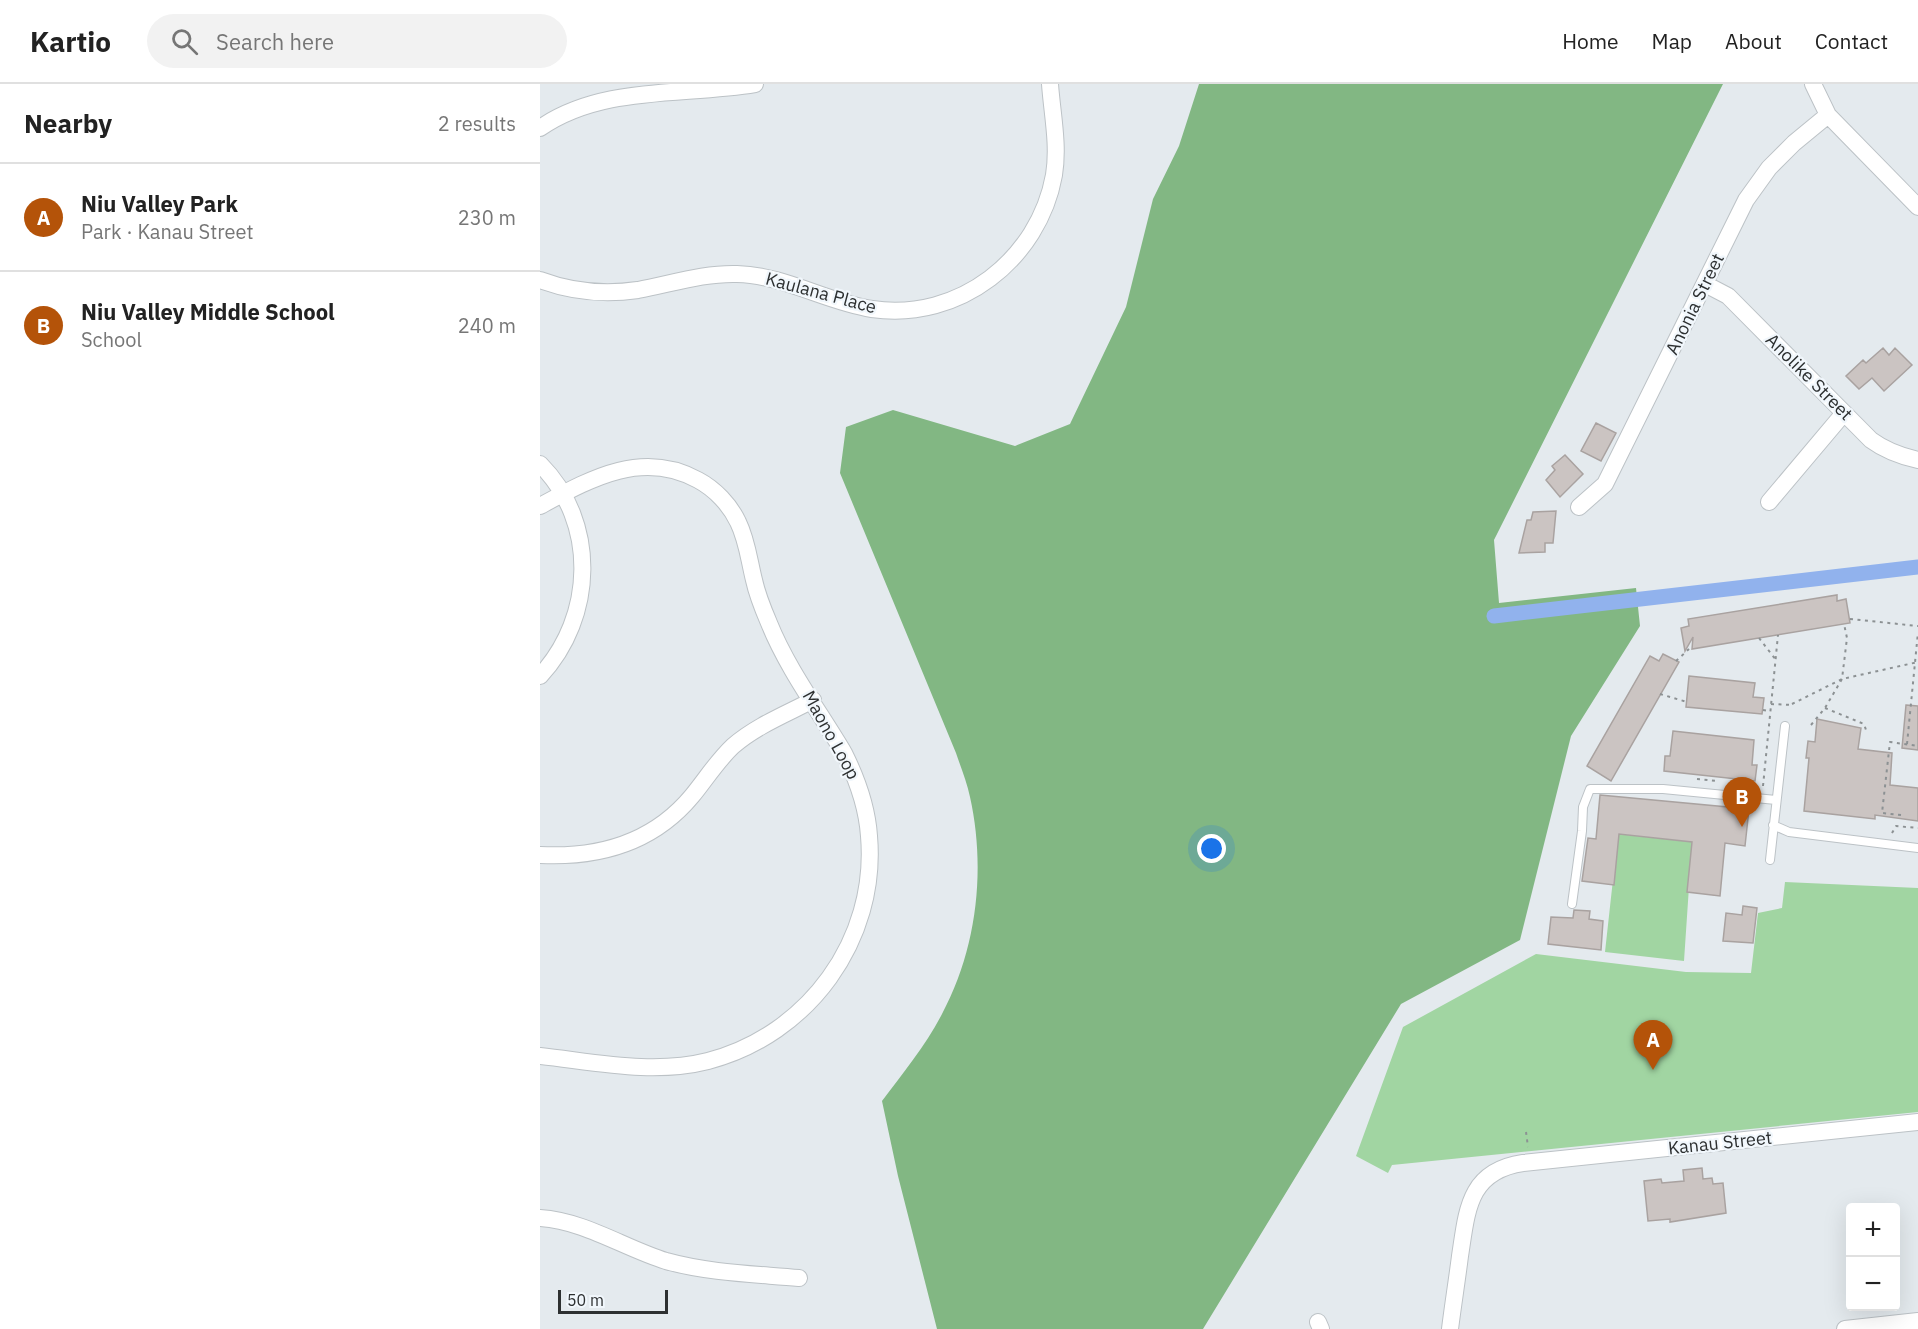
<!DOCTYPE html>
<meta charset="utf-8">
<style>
:root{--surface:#fff;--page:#f2f2f2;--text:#222;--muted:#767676;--line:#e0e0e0;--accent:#b45309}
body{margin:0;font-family:"IBM Plex Sans",sans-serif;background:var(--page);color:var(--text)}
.controls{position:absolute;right:18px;bottom:18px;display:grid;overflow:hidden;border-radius:6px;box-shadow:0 6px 24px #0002}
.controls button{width:54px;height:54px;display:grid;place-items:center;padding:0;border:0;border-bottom:2px solid var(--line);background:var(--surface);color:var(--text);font:30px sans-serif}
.scale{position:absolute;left:18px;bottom:15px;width:110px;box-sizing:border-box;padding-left:6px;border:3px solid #2d3031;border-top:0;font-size:16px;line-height:21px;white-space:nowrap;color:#2d3031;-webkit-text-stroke:4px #f1f7fc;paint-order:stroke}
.you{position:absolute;left:672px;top:765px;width:21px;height:21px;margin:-15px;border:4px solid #fff;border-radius:50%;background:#1a73e8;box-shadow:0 0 0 9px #1a73e833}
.badge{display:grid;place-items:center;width:39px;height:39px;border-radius:50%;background:var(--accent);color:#fff;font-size:20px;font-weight:700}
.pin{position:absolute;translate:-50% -50px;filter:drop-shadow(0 2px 3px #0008)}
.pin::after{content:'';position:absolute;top:32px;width:21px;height:18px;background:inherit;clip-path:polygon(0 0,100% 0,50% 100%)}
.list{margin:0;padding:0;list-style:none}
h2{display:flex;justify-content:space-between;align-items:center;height:78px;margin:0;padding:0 24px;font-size:26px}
h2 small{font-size:20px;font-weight:400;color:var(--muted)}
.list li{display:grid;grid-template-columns:39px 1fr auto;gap:18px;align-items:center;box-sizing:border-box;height:108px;padding:0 24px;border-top:2px solid var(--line)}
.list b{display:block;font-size:22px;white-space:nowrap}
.list p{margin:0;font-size:20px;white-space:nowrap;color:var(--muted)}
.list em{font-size:20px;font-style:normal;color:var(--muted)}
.icon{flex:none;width:33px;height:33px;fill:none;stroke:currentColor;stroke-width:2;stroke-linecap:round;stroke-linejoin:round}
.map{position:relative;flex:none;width:1378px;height:1245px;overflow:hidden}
header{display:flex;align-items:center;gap:36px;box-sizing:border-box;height:84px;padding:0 30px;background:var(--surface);border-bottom:2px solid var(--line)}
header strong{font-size:28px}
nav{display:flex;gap:33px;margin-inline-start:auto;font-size:21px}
.search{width:420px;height:54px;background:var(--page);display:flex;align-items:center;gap:15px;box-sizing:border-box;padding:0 21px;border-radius:33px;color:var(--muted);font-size:22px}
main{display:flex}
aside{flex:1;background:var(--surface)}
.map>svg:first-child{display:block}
.green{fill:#a1d5a2}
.forest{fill:#82b783}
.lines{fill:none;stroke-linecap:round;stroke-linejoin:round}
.canal{stroke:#91b2ed;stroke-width:15}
.building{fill:#cbc4c2;stroke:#a9a2a0;stroke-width:1.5}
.service-casing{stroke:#bcc2c6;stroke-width:10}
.minor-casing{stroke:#bcc2c6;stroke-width:18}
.path{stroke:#8c9193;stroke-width:2;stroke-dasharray:3 4.5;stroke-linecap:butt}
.service{stroke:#fff;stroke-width:8}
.minor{stroke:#fff;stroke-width:16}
.labels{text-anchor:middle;stroke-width:4.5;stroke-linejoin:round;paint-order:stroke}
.street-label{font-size:18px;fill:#2d3031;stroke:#f1f7fc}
</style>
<header>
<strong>Kartio</strong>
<div class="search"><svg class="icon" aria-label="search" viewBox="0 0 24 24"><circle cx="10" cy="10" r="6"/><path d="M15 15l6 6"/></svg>Search here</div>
<nav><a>Home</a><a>Map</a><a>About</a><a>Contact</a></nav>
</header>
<main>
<aside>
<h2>Nearby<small>2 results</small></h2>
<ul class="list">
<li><span class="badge">A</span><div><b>Niu Valley Park</b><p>Park · Kanau Street</p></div><em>230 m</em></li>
<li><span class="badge">B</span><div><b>Niu Valley Middle School</b><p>School</p></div><em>240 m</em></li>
</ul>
</aside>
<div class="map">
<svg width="1378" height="1245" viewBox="0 0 1378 1245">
<rect width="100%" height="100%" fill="#e4eaee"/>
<path class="green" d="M1078,750L1152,758L1144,877L1065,868Z
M1245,798L1378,804V1028L852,1081L848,1089L816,1072L863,943L996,870L1146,888L1211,889L1218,829L1242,824Z"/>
<path class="forest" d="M659,0H1183L954,456L959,519L1096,504L1100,542L1031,652L980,856L861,920L663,1245H397L358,1092L342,1017C363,989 386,961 402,930C437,865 446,785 430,713C427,698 421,684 416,669L300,389L306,343L353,326L475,362L530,340L586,223L613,115L639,62Z"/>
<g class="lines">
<path class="canal" d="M954,532L1378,483"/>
</g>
<path class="building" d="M1343,264L1349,271L1355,264L1372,281L1344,307L1332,294L1319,305L1306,292L1323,276L1326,279Z
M1056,339L1076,349L1061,377L1041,367Z
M1025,371L1043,390L1020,413L1006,396L1015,386L1012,382Z
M1016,427L1013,459H1005V468L979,469L987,436H991L993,428Z
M1297,511V517L1306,515L1310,539L1152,565L1153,553L1145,567L1141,544L1149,542L1148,535Z
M1123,570L1139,578L1071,697L1047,682L1110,572L1119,577Z
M1149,592L1215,599L1213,613L1224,614L1222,630L1146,623Z
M1366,621L1378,622V666L1362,664Z
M1277,635L1321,644L1318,665L1352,669L1350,701L1378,704V737L1335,731V735L1264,727L1269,674H1266L1268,657L1275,658Z
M1133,647L1214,656L1212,681H1217L1215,697L1124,687L1125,672H1130Z
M1060,711L1209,725L1205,762L1185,759L1180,812L1147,808L1152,758L1079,750L1074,801L1042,797L1048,754L1056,755Z
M1203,822L1217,824L1213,859L1183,857L1186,829L1202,831Z
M1034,826L1050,827L1049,835L1063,837L1061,866L1008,860L1011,833L1033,834Z
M1162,1084L1163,1095L1172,1094L1173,1100L1183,1099L1186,1129L1130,1138V1135L1108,1137L1104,1097L1121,1095L1122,1099L1144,1097L1143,1086Z"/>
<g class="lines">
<defs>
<path id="service" d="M1233,741L1249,748L1378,764
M1230,776L1245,642
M1032,820L1042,747L1043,723L1050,705H1123L1236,716"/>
<path id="minor" d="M1273,0L1288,31L1378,123
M0,44C62,1 143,12 215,0
M0,196C32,208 64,211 98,206C131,200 163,189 197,190C244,191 286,218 332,225C419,238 499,175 514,91C519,61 512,29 510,0
M1165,200L1188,212L1331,356C1346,367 1360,372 1378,376
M0,380C58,438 55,533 0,592
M1229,418L1304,329
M0,422C50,395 102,365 158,396C175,405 190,421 198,438C207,456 209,476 214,496C217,510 223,525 229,539C247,584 279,627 304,669C317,695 327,722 329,752C338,856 268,951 168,977C113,991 55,978 0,972
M1039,423L1065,400L1206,116L1229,84L1254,59L1288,31
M0,771C60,774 113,759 152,712C166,695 177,677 193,662C216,642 246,630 273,616
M0,1134C45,1137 84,1164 126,1177C169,1189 215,1190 259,1194
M778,1238L781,1245
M910,1245C913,1221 917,1196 920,1172C927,1127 928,1087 983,1079L1378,1038
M1305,1245L1378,1237"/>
</defs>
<use href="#service" class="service-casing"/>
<use href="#minor" class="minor-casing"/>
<path class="path" d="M1310,535L1378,542
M1219,554L1236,576
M1136,577L1149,565
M1120,610L1147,618
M1231,620L1252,621
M1252,620L1302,595L1378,578
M1285,624L1324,640L1326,646
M1223,626L1230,627
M1271,641L1285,624L1302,595L1307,554L1304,540
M1367,660L1378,548
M1157,695L1178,697
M1223,702L1238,551
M1361,731L1342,729L1350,658L1378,662
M1352,749L1356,742L1378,744
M986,1048L988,1063"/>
<use href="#service" class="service"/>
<use href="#minor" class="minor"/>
</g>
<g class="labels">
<g class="street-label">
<text transform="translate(281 209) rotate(15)" y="6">Kaulana Place</text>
<text transform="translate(1155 220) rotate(-64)" y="6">Anonia Street</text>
<text transform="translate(1269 293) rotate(45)" y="6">Anolike Street</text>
<text transform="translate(291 651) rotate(61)" y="6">Maono Loop</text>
<text transform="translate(1180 1059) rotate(-6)" y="6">Kanau Street</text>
</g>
</g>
</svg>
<div class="controls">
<button>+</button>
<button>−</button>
</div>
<div class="scale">50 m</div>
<div class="you"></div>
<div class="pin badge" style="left:1113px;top:986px">A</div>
<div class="pin badge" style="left:1202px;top:743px">B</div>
</div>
</main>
